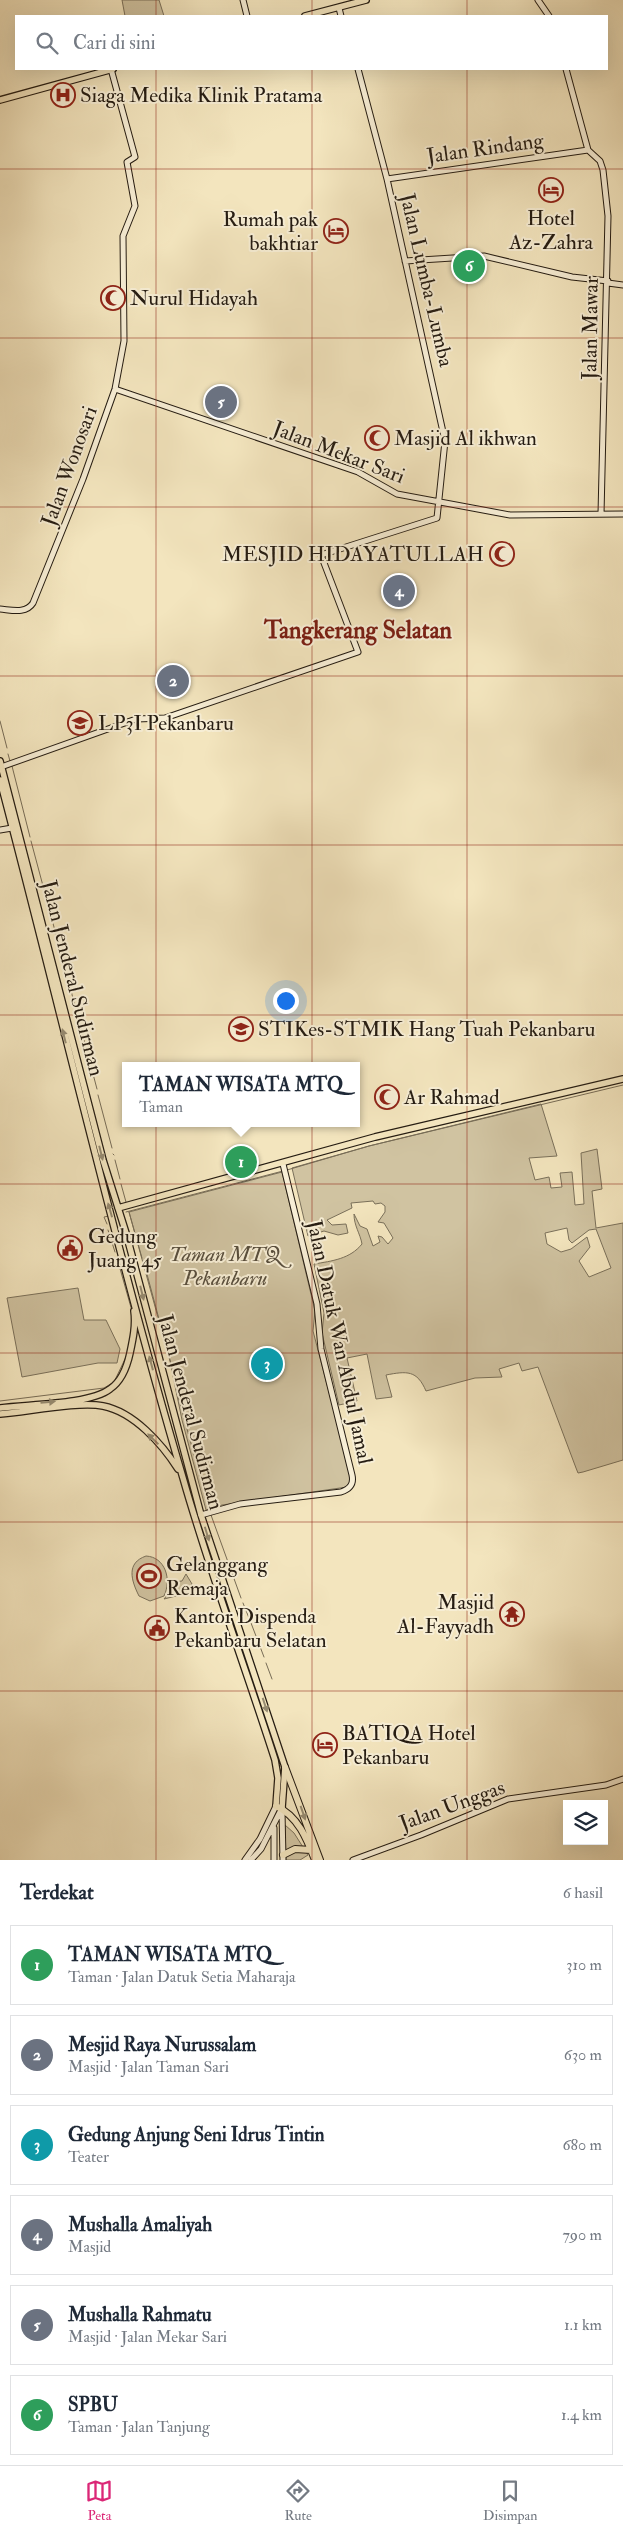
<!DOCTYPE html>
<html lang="id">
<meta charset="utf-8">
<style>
:root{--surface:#fff;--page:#f6f6f7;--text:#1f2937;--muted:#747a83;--line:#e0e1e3;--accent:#db2777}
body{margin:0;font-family:"IM FELL Double Pica",serif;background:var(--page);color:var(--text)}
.controls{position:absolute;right:15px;bottom:15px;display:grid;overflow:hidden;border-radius:0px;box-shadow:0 5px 20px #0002}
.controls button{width:45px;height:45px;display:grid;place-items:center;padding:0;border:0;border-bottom:1px solid var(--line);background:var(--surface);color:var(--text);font:25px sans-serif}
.you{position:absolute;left:285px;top:1000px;width:18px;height:18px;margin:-12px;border:4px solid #fff;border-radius:50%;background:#1a73e8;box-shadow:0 0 0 8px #1a73e833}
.badge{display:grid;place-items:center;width:32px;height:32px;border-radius:50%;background:var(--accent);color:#fff;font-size:16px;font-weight:700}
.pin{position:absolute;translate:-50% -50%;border:2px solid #fff;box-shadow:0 1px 5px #0006}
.popup{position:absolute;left:122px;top:1062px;width:238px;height:65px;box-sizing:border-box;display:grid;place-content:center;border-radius:0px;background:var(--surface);filter:drop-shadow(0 1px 4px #0005);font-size:16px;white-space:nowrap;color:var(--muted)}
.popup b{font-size:19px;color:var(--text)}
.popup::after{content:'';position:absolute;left:50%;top:100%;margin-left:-10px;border:10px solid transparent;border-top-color:var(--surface)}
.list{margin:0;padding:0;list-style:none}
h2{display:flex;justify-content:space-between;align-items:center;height:65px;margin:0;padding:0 20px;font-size:21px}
h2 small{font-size:16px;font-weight:400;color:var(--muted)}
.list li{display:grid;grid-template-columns:32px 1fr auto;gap:15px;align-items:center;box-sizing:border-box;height:80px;margin:0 10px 10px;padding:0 10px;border:1px solid var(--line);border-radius:0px}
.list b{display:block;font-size:19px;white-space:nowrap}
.list p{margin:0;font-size:16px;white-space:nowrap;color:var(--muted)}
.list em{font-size:16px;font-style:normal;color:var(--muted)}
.icon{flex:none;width:28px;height:28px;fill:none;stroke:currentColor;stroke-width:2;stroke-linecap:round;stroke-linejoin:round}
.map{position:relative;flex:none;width:623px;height:1860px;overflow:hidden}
.search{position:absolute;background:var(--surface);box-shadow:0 5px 20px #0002;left:15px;right:15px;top:15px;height:55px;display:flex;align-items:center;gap:12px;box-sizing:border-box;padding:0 18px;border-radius:0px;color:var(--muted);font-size:19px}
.sheet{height:605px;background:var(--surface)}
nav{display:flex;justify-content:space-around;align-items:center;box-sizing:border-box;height:70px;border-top:1px solid var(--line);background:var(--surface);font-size:14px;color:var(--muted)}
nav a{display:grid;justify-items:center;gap:2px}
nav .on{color:var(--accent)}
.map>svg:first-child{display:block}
.green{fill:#d0c3a1;stroke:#7a705a;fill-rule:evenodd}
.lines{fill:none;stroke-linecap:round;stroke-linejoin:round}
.stream{stroke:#776c56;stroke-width:1}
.secondary-casing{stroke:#251c12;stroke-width:7}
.primary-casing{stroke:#251c12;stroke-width:8}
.highway-casing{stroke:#251c12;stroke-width:8}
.secondary{stroke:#f7eed5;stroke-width:5}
.primary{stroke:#f3e5be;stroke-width:5.5}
.highway{stroke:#f3e5be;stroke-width:6}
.oneway{fill:#968b71}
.grid{fill:none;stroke:#8f2418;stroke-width:1;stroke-opacity:0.55}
.labels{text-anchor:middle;stroke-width:4;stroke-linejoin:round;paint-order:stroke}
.poi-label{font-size:21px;fill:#251c12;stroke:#f7eed5;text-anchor:start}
.street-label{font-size:21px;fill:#251c12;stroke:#f7eed5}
.park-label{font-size:21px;font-style:italic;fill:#584e3d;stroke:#f7eed5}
.quarter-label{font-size:24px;font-weight:bold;fill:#7a1f14;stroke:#f7eed5}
</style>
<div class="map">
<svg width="623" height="1860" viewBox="0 0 623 1860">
<rect width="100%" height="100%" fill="#f3e5be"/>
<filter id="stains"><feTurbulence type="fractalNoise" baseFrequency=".004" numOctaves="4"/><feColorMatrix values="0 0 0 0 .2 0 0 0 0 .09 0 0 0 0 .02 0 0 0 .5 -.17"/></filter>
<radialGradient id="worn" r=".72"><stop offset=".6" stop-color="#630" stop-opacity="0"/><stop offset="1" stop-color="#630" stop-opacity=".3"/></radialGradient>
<path class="green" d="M122,0H159L164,16H125Z
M541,1104L557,1156L529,1158L535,1180L549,1177L551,1188L562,1187L560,1173L572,1172L575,1205L584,1204L581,1153L597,1149L602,1189L592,1191L596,1228L623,1223V1460L583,1472L578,1473L576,1468L538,1367L522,1371L519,1363L499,1369L502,1377L475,1378L426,1391C417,1370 407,1371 386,1375L392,1397L376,1399L367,1354L347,1358L357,1401L339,1405L322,1333L324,1313L314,1264C332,1261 350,1259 362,1244C360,1233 354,1226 354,1214L360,1226L367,1229L373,1246L380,1242L378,1236L382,1237L388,1244L393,1238L384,1223L378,1222L385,1212V1206L381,1203L375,1204L373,1201L351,1203L352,1208L327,1220L332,1225L346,1224L348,1233L338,1235L324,1231L308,1236L292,1168L369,1146ZM567,1228L569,1240L572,1243L589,1230L596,1229L611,1268L589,1277L579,1261L590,1247L587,1237L571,1249L561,1252L547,1244L545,1233Z
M282,1172L315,1311L313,1331L352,1480L347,1487L340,1488L222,1505L206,1510L182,1420L170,1361L129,1212Z
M78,1288L84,1320H106L120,1349L117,1363H98L22,1377L7,1298Z
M146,1556C165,1557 172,1579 164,1596L150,1601L139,1596C131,1580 126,1563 146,1556Z
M186,1574L192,1584L188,1593L164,1599L169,1593L172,1582L182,1581Z
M285,1825L294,1833L308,1855L300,1860H286Z"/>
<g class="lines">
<path class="stream" d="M0,721L7,748
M8,754L10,761
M12,766L30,837
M31,841L58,942
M59,946V947
M61,953L97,1089
M98,1095L112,1148
M113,1154L114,1155
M115,1160L120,1179
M287,1170L369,1146L623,1085
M121,1184L126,1202
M126,1212L283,1171
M129,1212L142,1258
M107,1224L104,1217L109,1216
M108,1230L115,1252
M117,1258L132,1311
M144,1263L174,1375
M178,1396L209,1509
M0,1401L104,1388L114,1382L126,1357
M211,1515L241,1598
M243,1603L249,1618
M251,1623L264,1657
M266,1663L272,1679"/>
<defs>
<path id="secondary" d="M243,0L247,16
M538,0L549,16
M339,8L341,16
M566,69L588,150
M588,150L600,161L603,170L608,216L601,514
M387,179L588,150
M405,261L484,256L572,277L608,281
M608,283L623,285
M115,389L358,472L397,494L510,515L623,514
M0,609C12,610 26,614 33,603L83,479L115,389L124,341L123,236L135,206L127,162L135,157L111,69
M1,767L136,719L165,718L358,652L321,555L437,518L445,441L387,179L358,69
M0,830L12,828
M201,1515L240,1504L341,1492C350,1489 354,1484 352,1475L321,1349L317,1304L283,1164
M282,1811L283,1860
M274,1828V1860
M245,1860L260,1839L276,1806
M251,1860L261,1849L282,1808
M353,1860L421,1835L508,1799L606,1785L623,1779"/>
<path id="primary" d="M305,16L366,0
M0,100L113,69
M0,761L103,1160L126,1233L201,1515L285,1767L282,1808
M0,780C61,1012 115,1247 183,1478C210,1573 245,1666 275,1760L278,1778L276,1806
M118,1208L375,1137L623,1079
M0,1408C27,1404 89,1405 110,1389C122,1381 127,1367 130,1353C133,1339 136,1325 134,1311
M0,1414C27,1412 79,1401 103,1406C134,1412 162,1444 178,1469"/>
<path id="highway" d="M285,1767L320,1860
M276,1806C298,1816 307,1839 315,1860
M283,1855L295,1849L311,1850"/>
</defs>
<use href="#secondary" class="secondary-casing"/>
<use href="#primary" class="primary-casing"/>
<use href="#highway" class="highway-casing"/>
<use href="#secondary" class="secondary"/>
<use href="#primary" class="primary"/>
<use href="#highway" class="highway"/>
</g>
<defs><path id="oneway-solid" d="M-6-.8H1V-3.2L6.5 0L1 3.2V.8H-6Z" transform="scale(1.25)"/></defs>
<g class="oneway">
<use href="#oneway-solid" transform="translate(64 1036) rotate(-104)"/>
<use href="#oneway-solid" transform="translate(101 1153) rotate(76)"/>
<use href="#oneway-solid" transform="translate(110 1210) rotate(-106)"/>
<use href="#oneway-solid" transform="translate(142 1293) rotate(76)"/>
<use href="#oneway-solid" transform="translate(151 1363) rotate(-105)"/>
<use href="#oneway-solid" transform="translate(48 1402) rotate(-5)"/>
<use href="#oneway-solid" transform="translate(153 1439) rotate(-136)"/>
<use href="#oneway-solid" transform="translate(207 1534) rotate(73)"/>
<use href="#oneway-solid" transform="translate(265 1705) rotate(72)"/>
<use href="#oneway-solid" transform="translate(303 1813) rotate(71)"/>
</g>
<path class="grid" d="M156,0V16M312,0V16M467,0V16M156,69V1860M312,69V1860M467,69V1860M0,169H623M0,338H623M0,507H623M0,676H623M0,845H623M0,1015H623M0,1184H623M0,1353H623M0,1522H623M0,1691H623"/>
<defs>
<symbol id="hospital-ring" viewBox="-11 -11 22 22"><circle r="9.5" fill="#f7eed5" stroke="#8f2418" stroke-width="1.5"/><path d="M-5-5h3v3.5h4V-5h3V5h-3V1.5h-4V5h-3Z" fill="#8f2418"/></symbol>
<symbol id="hotel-ring" viewBox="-11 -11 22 22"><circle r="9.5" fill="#f7eed5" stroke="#8f2418" stroke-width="1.5"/><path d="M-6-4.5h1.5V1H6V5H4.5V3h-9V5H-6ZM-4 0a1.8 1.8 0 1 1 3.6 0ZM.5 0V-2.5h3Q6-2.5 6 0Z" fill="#8f2418"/></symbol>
<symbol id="mosque-ring" viewBox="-11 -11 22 22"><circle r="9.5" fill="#f7eed5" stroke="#8f2418" stroke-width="1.5"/><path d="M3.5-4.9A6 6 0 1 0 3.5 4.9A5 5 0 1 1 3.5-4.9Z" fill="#8f2418"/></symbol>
<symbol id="university-ring" viewBox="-11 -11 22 22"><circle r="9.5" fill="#f7eed5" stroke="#8f2418" stroke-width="1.5"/><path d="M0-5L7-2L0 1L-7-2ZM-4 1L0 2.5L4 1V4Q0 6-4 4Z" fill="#8f2418"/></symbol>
<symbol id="school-ring" viewBox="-11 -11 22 22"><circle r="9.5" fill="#f7eed5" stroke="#8f2418" stroke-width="1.5"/><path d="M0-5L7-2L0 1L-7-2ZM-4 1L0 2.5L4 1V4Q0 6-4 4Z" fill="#8f2418"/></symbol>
<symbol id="civic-ring" viewBox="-11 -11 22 22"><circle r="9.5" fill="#f7eed5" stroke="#8f2418" stroke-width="1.5"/><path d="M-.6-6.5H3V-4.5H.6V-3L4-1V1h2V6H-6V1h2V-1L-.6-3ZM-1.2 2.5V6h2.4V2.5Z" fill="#8f2418"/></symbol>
<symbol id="stadium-ring" viewBox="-11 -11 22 22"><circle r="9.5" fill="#f7eed5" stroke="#8f2418" stroke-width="1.5"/><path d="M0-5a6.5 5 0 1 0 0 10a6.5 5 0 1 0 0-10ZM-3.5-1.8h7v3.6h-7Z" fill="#8f2418"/></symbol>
<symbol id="temple-ring" viewBox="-11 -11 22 22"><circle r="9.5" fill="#f7eed5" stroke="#8f2418" stroke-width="1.5"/><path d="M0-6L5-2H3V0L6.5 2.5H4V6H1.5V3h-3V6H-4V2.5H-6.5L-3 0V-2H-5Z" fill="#8f2418"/></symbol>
</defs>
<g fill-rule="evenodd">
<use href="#hospital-ring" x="49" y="81" width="28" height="28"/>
<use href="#hotel-ring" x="537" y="176" width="28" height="28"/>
<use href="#hotel-ring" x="322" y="217" width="28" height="28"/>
<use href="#mosque-ring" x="99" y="284" width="28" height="28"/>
<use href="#mosque-ring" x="363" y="424" width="28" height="28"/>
<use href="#mosque-ring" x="488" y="540" width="28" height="28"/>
<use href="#university-ring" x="66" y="709" width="28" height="28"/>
<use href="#school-ring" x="227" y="1015" width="28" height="28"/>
<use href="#mosque-ring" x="373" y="1083" width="28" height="28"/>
<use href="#civic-ring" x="56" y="1234" width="28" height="28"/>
<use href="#stadium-ring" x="135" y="1562" width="28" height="28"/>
<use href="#temple-ring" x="498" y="1600" width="28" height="28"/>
<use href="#civic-ring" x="143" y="1614" width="28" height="28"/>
<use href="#hotel-ring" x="311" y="1731" width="28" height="28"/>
</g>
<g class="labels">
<g class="poi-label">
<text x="80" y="102">Siaga Medika Klinik Pratama</text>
<text x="551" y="225" text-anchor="middle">Hotel<tspan x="551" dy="24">Az-Zahra</tspan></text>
<text x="318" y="226" text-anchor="end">Rumah pak<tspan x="318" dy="24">bakhtiar</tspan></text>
<text x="130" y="305">Nurul Hidayah</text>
<text x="394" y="445">Masjid Al ikhwan</text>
<text x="484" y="561" text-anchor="end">MESJID HIDAYATULLAH</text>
<text x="98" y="730">LP3I Pekanbaru</text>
<text x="258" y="1036">STIKes-STMIK Hang Tuah Pekanbaru</text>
<text x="404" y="1104">Ar Rahmad</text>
<text x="88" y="1243">Gedung<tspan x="88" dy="24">Juang 45</tspan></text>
<text x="166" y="1571">Gelanggang<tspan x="166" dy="24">Remaja</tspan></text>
<text x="494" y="1609" text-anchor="end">Masjid<tspan x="494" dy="24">Al-Fayyadh</tspan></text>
<text x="174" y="1623">Kantor Dispenda<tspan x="174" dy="24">Pekanbaru Selatan</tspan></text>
<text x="342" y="1740">BATIQA Hotel<tspan x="342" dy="24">Pekanbaru</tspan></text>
</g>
<g class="street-label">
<text transform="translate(485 148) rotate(-8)" y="7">Jalan Rindang</text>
<text transform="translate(427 280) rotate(77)" y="7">Jalan Lumba-Lumba</text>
<text transform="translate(590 328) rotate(-89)" y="7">Jalan Mawar</text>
<text transform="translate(339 452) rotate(21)" y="7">Jalan Mekar Sari</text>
<text transform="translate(69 466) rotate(-70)" y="7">Jalan Wonosari</text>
<text transform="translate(73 978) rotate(76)" y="7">Jalan Jenderal Sudirman</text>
<text transform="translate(340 1342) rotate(78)" y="7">Jalan Datuk Wan Abdul Jamal</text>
<text transform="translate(191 1412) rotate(75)" y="7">Jalan Jenderal Sudirman</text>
<text transform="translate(452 1805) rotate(-20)" y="7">Jalan Unggas</text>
</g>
<g class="park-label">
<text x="225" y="1261">Taman MTQ<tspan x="225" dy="24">Pekanbaru</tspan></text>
</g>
<g class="quarter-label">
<text x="358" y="638">Tangkerang Selatan</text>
</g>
</g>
<rect width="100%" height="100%" filter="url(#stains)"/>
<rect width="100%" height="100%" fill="url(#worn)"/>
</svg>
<div class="controls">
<button><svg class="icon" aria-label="layers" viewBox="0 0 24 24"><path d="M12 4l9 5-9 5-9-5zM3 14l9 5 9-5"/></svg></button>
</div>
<div class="you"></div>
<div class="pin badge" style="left:241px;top:1162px;background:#2e9e5b">1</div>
<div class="popup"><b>TAMAN WISATA MTQ</b>Taman</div>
<div class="pin badge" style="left:173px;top:681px;background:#6b7280">2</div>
<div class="pin badge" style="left:267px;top:1364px;background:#0f9aa8">3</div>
<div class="pin badge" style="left:399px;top:591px;background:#6b7280">4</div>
<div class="pin badge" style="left:221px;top:402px;background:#6b7280">5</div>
<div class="pin badge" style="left:469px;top:266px;background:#2e9e5b">6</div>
<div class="search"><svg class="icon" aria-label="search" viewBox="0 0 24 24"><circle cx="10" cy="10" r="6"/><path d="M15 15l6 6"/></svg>Cari di sini</div>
</div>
<section class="sheet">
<h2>Terdekat<small>6 hasil</small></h2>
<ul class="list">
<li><span class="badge" style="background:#2e9e5b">1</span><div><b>TAMAN WISATA MTQ</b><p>Taman · Jalan Datuk Setia Maharaja</p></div><em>310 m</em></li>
<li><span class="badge" style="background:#6b7280">2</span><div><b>Mesjid Raya Nurussalam</b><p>Masjid · Jalan Taman Sari</p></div><em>630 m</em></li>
<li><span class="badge" style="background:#0f9aa8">3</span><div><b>Gedung Anjung Seni Idrus Tintin</b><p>Teater</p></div><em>680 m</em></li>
<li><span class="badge" style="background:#6b7280">4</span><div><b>Mushalla Amaliyah</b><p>Masjid</p></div><em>790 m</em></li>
<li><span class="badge" style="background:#6b7280">5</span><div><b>Mushalla Rahmatu</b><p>Masjid · Jalan Mekar Sari</p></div><em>1.1 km</em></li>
<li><span class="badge" style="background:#2e9e5b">6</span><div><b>SPBU</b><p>Taman · Jalan Tanjung</p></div><em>1.4 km</em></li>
</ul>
</section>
<nav>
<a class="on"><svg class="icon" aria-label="map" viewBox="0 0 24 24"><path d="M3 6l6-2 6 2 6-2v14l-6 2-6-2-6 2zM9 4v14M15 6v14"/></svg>Peta</a>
<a><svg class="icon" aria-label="directions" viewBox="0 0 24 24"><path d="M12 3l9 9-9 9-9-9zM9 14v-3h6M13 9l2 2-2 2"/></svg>Rute</a>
<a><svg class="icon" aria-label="saved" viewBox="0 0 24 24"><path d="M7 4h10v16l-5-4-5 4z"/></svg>Disimpan</a>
</nav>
